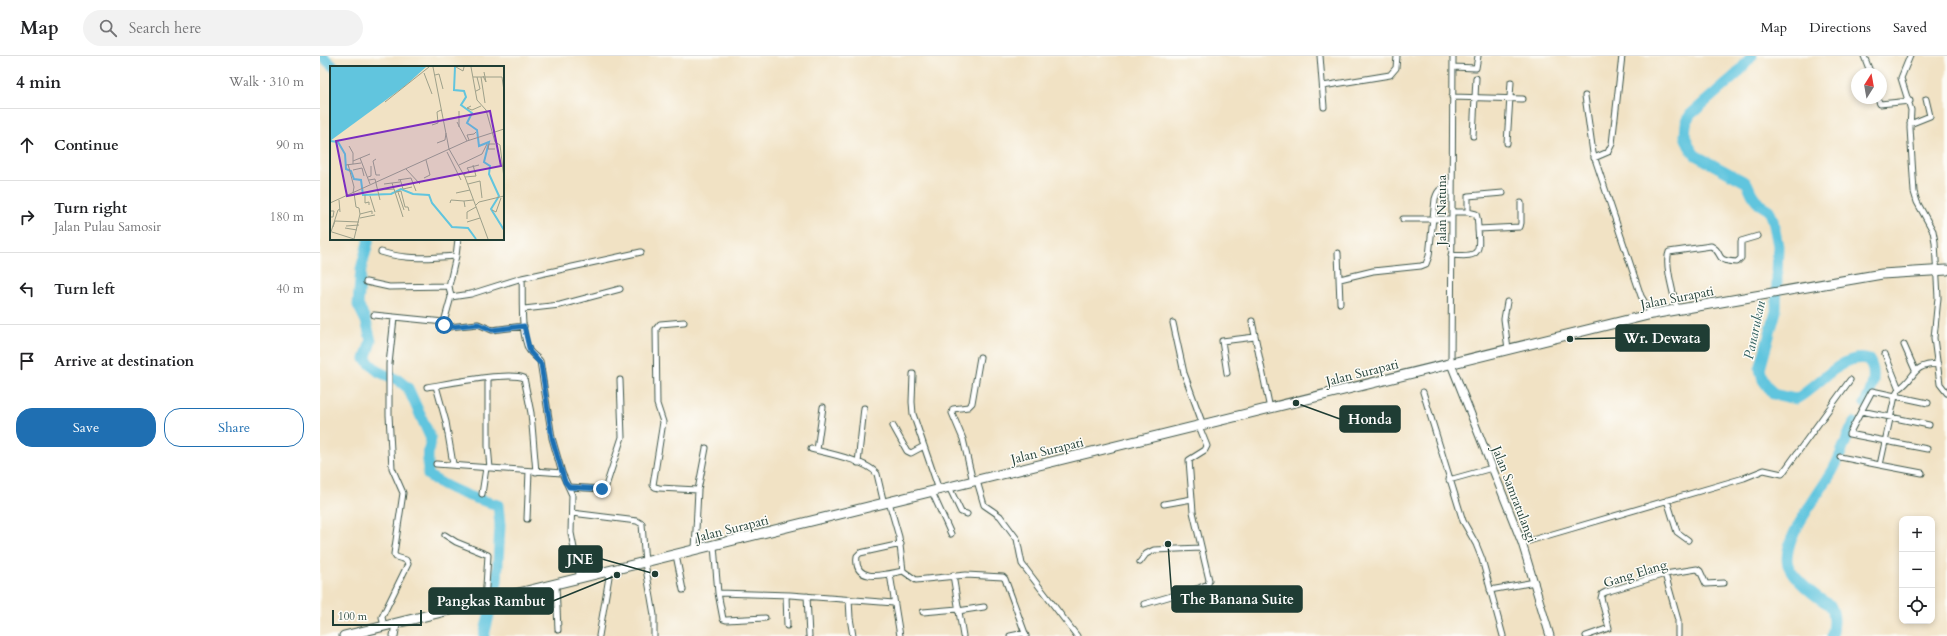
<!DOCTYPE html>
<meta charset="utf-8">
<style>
:root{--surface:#fff;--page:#f2f2f2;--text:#202124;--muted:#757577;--line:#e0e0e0;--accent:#1f6fb2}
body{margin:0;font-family:Cardo,serif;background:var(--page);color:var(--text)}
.controls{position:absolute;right:12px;bottom:12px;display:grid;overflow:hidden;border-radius:8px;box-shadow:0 2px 6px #0003}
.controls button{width:36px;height:36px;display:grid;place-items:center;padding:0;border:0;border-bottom:1px solid var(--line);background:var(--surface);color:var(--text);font:20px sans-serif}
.compass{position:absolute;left:1531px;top:12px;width:36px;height:36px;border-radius:50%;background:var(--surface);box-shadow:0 2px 6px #0003;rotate:11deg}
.scale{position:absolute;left:12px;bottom:10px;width:90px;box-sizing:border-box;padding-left:4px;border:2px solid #1f3d34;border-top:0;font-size:11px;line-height:14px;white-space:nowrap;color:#1f3d34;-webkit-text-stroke:3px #fdfcf7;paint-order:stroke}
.stop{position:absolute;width:12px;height:12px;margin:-9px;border:3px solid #1f6fb2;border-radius:50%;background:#fff}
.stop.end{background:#1f6fb2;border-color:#fff;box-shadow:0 1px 4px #0008}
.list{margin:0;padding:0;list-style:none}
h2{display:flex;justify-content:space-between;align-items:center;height:52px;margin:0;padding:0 16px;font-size:17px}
h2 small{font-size:13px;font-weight:400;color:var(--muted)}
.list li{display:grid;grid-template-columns:26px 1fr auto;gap:12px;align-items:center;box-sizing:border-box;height:72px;padding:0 16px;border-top:1px solid var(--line)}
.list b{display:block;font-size:15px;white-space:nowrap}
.list p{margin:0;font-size:13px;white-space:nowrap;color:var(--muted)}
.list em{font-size:13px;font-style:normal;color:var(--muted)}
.actions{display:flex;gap:8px;padding:12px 16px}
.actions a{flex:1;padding:9px 0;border:1px solid var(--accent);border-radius:16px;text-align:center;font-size:14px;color:var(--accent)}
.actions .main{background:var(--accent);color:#fff}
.icon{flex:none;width:22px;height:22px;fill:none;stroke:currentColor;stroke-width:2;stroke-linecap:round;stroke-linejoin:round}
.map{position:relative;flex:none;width:1627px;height:580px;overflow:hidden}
header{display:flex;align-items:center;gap:24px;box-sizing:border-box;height:56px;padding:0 20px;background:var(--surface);border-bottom:1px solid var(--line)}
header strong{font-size:19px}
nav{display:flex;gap:22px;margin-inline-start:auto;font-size:14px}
.search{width:280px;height:36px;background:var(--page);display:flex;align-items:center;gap:10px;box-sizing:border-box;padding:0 14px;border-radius:22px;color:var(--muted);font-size:15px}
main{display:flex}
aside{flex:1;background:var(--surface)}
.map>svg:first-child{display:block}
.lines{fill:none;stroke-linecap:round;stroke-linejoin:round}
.river{stroke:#61c5de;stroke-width:11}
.street-casing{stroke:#3e564a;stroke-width:7}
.secondary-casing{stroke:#3e564a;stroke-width:9}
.highway-casing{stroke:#3e564a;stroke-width:11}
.street{stroke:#fff;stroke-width:5}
.secondary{stroke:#fff;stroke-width:7}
.highway{stroke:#fff;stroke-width:9}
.route{stroke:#1f6fb2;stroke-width:5}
.labels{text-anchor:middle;stroke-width:3;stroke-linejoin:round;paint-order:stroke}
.street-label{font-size:13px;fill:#1f3d34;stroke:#fdfcf7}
.water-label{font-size:14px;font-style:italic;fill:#305f5e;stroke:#fdfcf7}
.inset-river{fill:none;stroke:#61c5de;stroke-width:2}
.inset-road{fill:none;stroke:#9da08a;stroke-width:1}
.view{fill:#7b2cbf;fill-opacity:0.15;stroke:#7b2cbf;stroke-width:2}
.inset-edge{fill:none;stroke:#1f3d34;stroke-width:2}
.leader{fill:none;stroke:#1f3d34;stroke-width:1.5}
.callout-dot{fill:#1f3d34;stroke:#fdfcf7;stroke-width:1.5}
.callout{fill:#1f3d34;stroke:#1f3d34;stroke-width:1.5}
.callout-label{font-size:14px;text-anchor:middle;font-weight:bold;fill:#fff}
</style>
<header>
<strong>Map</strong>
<div class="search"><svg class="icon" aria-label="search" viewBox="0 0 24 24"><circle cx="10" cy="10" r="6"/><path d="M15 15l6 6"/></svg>Search here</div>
<nav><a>Map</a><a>Directions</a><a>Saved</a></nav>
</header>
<main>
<aside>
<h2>4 min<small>Walk · 310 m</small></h2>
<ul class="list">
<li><svg class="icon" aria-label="ahead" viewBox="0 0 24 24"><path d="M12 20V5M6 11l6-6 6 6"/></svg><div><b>Continue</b></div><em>90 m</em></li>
<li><svg class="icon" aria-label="right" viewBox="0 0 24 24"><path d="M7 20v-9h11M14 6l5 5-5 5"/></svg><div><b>Turn right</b><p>Jalan Pulau Samosir</p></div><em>180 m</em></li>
<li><svg class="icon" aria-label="left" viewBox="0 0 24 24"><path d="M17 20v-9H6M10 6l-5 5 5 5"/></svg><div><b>Turn left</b></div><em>40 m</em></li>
<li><svg class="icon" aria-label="arrive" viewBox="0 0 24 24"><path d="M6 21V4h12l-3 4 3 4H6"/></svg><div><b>Arrive at destination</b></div></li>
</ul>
<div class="actions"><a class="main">Save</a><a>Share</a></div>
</aside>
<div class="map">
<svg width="1627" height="580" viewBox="0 0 1627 580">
<rect width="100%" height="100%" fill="#fdfcf7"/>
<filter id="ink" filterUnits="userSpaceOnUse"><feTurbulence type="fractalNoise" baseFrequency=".025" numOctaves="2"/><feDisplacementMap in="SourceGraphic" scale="8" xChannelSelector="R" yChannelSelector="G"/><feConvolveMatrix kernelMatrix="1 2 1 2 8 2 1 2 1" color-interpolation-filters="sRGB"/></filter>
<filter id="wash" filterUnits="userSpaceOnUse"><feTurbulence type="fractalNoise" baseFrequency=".012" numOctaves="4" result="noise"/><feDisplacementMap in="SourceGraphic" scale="16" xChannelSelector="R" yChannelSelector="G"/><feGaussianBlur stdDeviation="0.9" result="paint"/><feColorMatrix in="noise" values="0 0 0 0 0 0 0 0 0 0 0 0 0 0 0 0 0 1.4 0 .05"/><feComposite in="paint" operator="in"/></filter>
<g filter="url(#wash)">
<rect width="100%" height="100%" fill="#f1e2c4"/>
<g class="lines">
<path class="river" d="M2,0L14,11
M1432,0L1417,18L1370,59L1366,68L1365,80L1369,90L1375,99L1427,127L1432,138L1439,148L1449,154L1453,164L1458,190L1456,255L1440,313L1443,324L1453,338L1476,343C1498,331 1523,295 1549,304C1558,318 1552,334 1545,347
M49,183L41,213L38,249L46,265L51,285L45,303L59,316L78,324L88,332L111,383L108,398V419C129,434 153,442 178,449L180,469L177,526L164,580
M1512,580C1514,569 1516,560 1510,549C1497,542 1473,523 1468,509C1460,484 1503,434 1514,412C1522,397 1526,382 1534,367"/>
</g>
</g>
<g filter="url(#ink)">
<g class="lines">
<defs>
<path id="street" d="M1000,0L1004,51
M1544,0L1551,18
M1590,0L1581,22L1591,54L1590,72L1594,136L1597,146L1613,175L1615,186L1618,242L1614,282L1620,328L1627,337
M1133,11L1156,12L1158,0
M1003,30L1070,19L1076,12L1077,0
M1265,40L1273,97L1321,240L1332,258
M1132,41L1203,43
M1557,42L1560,48L1590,45
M1590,68L1610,60L1606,43
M1153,80L1156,22
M1187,87L1191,26
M1274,102L1288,96L1292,88L1302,0
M1148,156V140L1183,137
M1083,163H1132
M1158,173L1200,171L1201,167V147
M61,196C86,204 111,202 136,200
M1018,197L1020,247
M1131,199C1156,201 1161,200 1158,174C1158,169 1158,163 1156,158L1148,156H1132
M202,222C203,242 200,277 209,294C212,299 217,301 220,305L232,382L242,417L252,439L251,477L260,523
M1020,223L1053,215L1101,210L1106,208L1109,200L1115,143C1118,132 1121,132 1132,131
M46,226L69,231L129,230
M131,241L151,238L202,222L321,196
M1187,246L1184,263L1188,293
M204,253L240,249L300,233
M1357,253C1354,240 1344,207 1349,196L1391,190C1405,197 1392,205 1417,206L1421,202V185L1438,180
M54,259L124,266L126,270L129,271L158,268L172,274L204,270
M932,265L950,353
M124,266L131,241L129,230L136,200L138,183
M364,266L340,268L336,273L337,348L343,366L333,429L335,431L339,432L378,434
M853,267L864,317L883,369
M1584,289L1595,314
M1565,298L1579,333C1597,321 1590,309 1618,308
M1131,308L1133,0
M907,317L902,285L935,281
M593,318L592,346L593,358L619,434
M168,323V390L170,412
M116,330L126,366L133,408
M107,331C126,328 188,315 204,322L211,357L216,416
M1579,333L1575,340L1560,409L1602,417
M1103,336L1143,465L1156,488L1162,503L1183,580
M1541,355L1609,369
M573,370L587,395L591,397L604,390
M491,393C507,397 548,405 557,418L564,448
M1607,393L1529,378L1552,335L1608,347
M497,394L503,351
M1520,401L1560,409
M538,407L544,352
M116,408L242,417
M1129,424L1172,412
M657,425L664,449L680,460L697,483L702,508L757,580
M653,426L643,383L632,357L633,353L648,351L652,347L660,301
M249,431L282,433L286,430L302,381L300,324
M629,431L641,456L647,458
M612,436L631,478
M162,438L166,412
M1347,444L1357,476L1368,484
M569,446L579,481L583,515
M844,448L872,443
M252,457L317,465L322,468L325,507L334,559V580
M207,463L209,415
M125,479L136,486L168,499L165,546
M1202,487L1424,422L1444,414L1462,418L1530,324
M581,488L540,497L537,500C533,529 567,518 583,515
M394,490L398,537L403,563L406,564L445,562
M375,494L378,434L386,392
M356,499L363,534
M820,506L826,498L834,494L881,492
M583,515L596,524L646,519L683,521L685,523L706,580
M570,518L580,580
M1345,518L1358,564V580
M633,519L643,580
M236,529L238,574
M1170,534L1215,526
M398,537L470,539L574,547
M466,539L467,570
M487,540L489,580
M529,543L530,562L533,580
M824,548L879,532L888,528L889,524L873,456L869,404L885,394L887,390L879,370
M638,555L664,551
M603,556L638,553
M64,571L62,561L88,508L86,504L76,501L74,498L83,437L72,412L69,359V308L74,262
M279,580L290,515
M690,580L705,577
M1266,580L1289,572L1281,542L1282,538L1286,536L1345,518L1377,513L1380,515L1386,528L1404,527"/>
<path id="secondary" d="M1131,308L1202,487L1230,580
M74,580L76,568"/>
<path id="highway" d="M24,580L1332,258L1562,218L1627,214"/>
</defs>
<use href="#street" class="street-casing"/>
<use href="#secondary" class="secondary-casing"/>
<use href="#highway" class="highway-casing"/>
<use href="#street" class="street"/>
<use href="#secondary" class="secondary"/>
<use href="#highway" class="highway"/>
</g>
</g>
<g class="lines" filter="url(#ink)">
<path class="route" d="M124,269L129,271L158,268L172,274L204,270L210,296L221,308L232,382L245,426L249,431L282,433"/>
</g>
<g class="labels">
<g class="street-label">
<text transform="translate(1121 154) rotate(-90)" y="5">Jalan Natuna</text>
<text transform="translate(1357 241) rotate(-11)" y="5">Jalan Surapati</text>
<text transform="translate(1042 316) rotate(-14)" y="5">Jalan Surapati</text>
<text transform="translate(727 394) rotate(-14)" y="5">Jalan Surapati</text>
<text transform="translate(1195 438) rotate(69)" y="5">Jalan Samratulangi</text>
<text transform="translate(412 472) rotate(-14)" y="5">Jalan Surapati</text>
<text transform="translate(1315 517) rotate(-17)" y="5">Gang Elang</text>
</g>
<g class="water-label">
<text transform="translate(1434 274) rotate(-78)" y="5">Panarukan</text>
</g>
</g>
<g transform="translate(10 10)">
<rect width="174" height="174" fill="#f1e2c4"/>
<path d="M0,1H96L75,20L0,75Z" fill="#61c5de"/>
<path class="inset-river" d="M125,1L124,24L134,25L136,31L131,39L142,47L137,57L147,64L149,80L159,76L154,96L160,100L159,108L169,130L161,143L174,164M0,75L8,76L15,88L16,103L21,105L24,113L31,114L33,129L61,128L71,123L83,128L99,129L102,137L122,161L138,162L146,173"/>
<path class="inset-road" d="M103,1L119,83M126,1L133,5L134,1M141,1L147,34L156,44L165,76L170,79L174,112M94,7L102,28M105,9L109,8L113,23M153,10L156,16L154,6M143,11H172L174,25M151,11L155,37M146,25L150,23L147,11M55,36L99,1M141,40L137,42L142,44L151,40M127,56L137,75M102,59L108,57L107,46L111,44M129,61V45M139,74L137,69L144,68L146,66M107,77L115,74L116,67M165,78H159L158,83H165M19,80L23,87V98M119,83L135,111L158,173M117,86L131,114M30,92L40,118M46,93L43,95L46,109H50M23,95L40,88M18,98L24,121L23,127M16,99L31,97M129,99L152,88L157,78M76,103L90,118M23,104L32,102L34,110M134,109L139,105L137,102L149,99M38,111L41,110V100M135,111L146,110L143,99M94,112L100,109L96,94M70,113L73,123L82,121M39,114L45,113L50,134M68,114L81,112L86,125M54,118L70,116M138,118L150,115L152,132M64,123L73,151M49,124L64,123L62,117M66,126L71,125L75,141H78L79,145M68,126L74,144M24,127L26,141L29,142L30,148L24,173M126,127L140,124M35,129V137L39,136V139M40,130L45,146M9,134L10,146M0,137L137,75L174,63M120,137L121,134L134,135M146,139L149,136L174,130M135,141L134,135L143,134M162,144L166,146L171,132M0,145H4L3,151H0M30,148L42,145V148M30,152L45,149M137,153V146L146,141M137,156L150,152M16,160L29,159M3,161L5,155L29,156M15,162L27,164M2,166L24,173M0,169L8,144L10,143"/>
<path class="view" d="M160,45L171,100L17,130L6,75Z"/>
<rect width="174" height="174" class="inset-edge"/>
</g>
<path class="leader" d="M1250 283L1296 282M976 347L1020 363M335 518L282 503M848 488L852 543M297 519L233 545"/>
<g class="callout-dot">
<circle cx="1250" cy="283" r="4"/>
<circle cx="976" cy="347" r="4"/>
<circle cx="335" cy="518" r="4"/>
<circle cx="848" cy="488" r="4"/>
<circle cx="297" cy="519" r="4"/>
</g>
<g class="callout">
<rect x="1296" y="269" width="93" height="26" rx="4"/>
<rect x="1020" y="350" width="60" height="26" rx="4"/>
<rect x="239" y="490" width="43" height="26" rx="4"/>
<rect x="852" y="530" width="130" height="26" rx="4"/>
<rect x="109" y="532" width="124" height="26" rx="4"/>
</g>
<g class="callout-label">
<text x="1342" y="287">Wr. Dewata</text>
<text x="1050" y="368">Honda</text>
<text x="260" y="508">JNE</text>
<text x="917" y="548">The Banana Suite</text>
<text x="171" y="550">Pangkas Rambut</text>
</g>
</svg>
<div class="controls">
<button>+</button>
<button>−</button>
<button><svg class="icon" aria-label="locate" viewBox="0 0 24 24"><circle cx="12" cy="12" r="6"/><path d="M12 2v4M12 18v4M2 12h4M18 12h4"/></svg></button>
</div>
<svg class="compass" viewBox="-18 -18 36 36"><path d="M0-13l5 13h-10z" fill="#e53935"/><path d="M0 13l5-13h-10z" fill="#757577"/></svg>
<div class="scale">100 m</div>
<div class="stop" style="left:124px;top:269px"></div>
<div class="stop end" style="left:282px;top:433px"></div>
</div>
</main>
